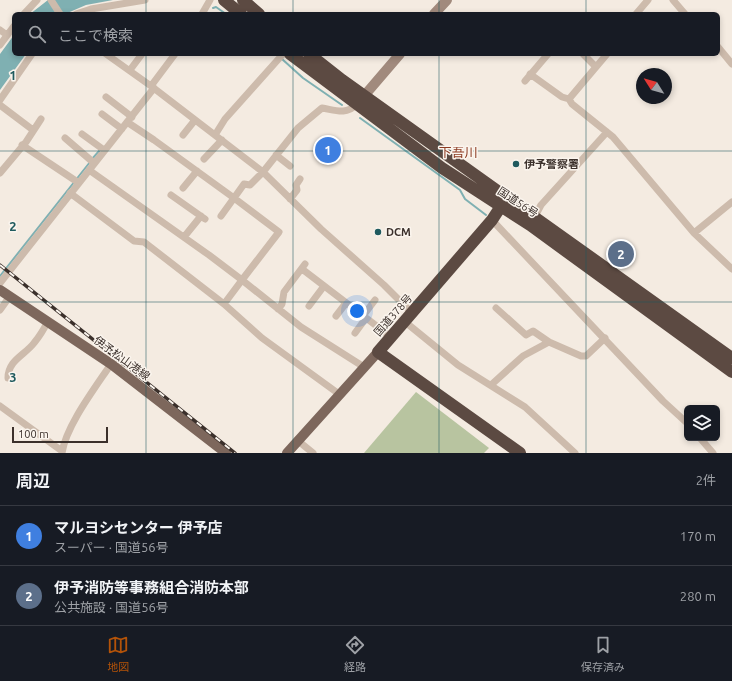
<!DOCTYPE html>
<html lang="ja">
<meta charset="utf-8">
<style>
:root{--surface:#171b24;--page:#242831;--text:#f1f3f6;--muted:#9ea1a6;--line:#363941;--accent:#b45309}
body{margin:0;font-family:Ubuntu,"Noto Sans JP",sans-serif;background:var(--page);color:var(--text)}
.controls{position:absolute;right:12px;bottom:12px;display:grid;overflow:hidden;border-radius:6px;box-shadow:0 2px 6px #0003}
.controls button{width:36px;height:36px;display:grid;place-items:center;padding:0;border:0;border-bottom:1px solid var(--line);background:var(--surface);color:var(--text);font:20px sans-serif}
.compass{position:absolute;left:636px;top:68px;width:36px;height:36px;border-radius:50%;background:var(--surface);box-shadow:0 2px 6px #0003;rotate:307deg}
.scale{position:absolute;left:12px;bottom:10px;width:96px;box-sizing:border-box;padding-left:4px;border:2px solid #3b302b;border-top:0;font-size:11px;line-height:14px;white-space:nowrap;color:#3b302b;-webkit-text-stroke:3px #fbf5ee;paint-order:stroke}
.you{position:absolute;left:357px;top:311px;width:14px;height:14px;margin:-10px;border:3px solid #fff;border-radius:50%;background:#1a73e8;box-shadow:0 0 0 6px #1a73e833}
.badge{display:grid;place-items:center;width:26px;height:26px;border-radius:50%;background:var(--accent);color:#fff;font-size:13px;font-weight:700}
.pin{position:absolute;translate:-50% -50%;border:2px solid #fff;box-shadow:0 1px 4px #0006}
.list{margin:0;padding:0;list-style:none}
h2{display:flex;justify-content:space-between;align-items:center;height:52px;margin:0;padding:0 16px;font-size:17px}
h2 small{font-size:13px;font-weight:400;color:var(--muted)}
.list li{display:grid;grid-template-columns:26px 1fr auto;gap:12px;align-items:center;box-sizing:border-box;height:60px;padding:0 16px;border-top:1px solid var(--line)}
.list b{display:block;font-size:15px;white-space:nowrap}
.list p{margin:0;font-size:13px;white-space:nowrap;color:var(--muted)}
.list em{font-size:13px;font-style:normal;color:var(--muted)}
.icon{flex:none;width:22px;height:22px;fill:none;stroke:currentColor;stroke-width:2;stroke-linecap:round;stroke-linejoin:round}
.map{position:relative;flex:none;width:732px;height:453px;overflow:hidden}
.search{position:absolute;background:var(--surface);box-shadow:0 2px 6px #0003;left:12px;right:12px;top:12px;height:44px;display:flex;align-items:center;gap:10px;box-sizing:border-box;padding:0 14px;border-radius:6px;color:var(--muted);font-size:15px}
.sheet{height:172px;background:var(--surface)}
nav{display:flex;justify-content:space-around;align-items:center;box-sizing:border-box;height:56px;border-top:1px solid var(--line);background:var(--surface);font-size:11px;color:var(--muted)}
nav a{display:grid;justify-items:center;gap:2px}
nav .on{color:var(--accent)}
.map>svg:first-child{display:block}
.pitch{fill:#b8c4a0}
.water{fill:#7fb0b2}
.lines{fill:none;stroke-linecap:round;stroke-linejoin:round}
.stream{stroke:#7fb0b2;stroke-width:2}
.street{stroke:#cdbbac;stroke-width:7}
.secondary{stroke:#a18a7d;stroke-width:10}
.primary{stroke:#7d675c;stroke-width:10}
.highway{stroke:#5c4a42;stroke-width:12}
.rail-casing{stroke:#3b302b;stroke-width:3.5}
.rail{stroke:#fbf5ee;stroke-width:2;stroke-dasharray:6;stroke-linecap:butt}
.grid{fill:none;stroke:#1f5a5e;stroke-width:1;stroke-opacity:0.55}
.poi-dot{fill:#1f5a5e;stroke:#fbf5ee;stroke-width:1.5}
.labels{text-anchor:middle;stroke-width:3;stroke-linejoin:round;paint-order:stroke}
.poi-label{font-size:11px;font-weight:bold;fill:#3b302b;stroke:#fbf5ee;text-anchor:start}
.street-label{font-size:11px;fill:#3b302b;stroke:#fbf5ee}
.quarter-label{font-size:13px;fill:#8c3b22;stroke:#fbf5ee}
.grid-label{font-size:13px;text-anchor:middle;font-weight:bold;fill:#1f5a5e;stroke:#fbf5ee;stroke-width:3;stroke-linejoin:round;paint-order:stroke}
</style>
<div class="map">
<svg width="732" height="453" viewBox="0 0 732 453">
<rect width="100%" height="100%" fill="#f4ebe1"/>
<path class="pitch" d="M416,392L489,448L484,453H364Z"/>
<path class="water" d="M48,0H113L86,5L65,14H30Z
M14,35V54H26L0,90V54Z"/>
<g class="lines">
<path class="stream" d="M213,8L216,7L226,14
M282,59L303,78L342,105
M360,118L460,190L465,199L486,215
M92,159L100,150
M0,276L90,162"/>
<path class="street" d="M51,0L60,14
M673,0L685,14
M24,14L37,0
M76,14L91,9L145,0
M202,14L210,0
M636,14L648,0
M0,30L7,35
M0,45L14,26
M718,47L732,64
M106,54L151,86L263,172L321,229L384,285L412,313
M583,54L596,67
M607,54L569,99L572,104L613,137L694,233L732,269
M130,70L142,54
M530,74L562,97L569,99
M525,81L548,54
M151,86L175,54
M106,97L132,117
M0,100L32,54
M0,105L33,130
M356,105C346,115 335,110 322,108L298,128L263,172L250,185L244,184L234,198L279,232L242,280L301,327L364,367
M102,114L122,129
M127,122L154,140L234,198L221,216
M82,134L104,150
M183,135L195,120
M215,135L225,119L283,54
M65,138L94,163
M22,145L79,183
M276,155L290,166
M204,159L222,140
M89,170L209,255L242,280L224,304
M0,173L26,142L41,119
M183,188L197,171
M70,193L134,241L144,242L224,304L262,338L339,394
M171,195L205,219
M290,199L297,190L296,185L300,179
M492,220L663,401L687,423
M533,220L541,205L607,132
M694,233L732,202
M184,237L201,216
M302,269L391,337
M0,283L154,88
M309,306L324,286
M496,308L526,335L533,331L549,342
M278,309L282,304L284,292L305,264
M0,310L10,296
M336,316L346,303
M363,316L375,300
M404,321L458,365L525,407L575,453
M355,333L366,318
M116,368L122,359L146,377
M8,378C8,360 25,355 34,343C39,337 44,329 48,321
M491,385L523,356L549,342L581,356H586L605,338
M0,406L62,451
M700,438L713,453
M297,440L313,453
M62,453C66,426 95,388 111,364"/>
<path class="secondary" d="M434,14L447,0
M364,96L400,54"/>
<path class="primary" d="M0,290L111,364L226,453
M287,453L378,352"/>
<path class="highway" d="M224,0L241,14
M243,0L259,14
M290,54L442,168L530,225L732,372
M309,54L342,80L732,358
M505,200L492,220L378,352L520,453"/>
<defs>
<path id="rail" d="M0,265L235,453"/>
</defs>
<use href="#rail" class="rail-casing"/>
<use href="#rail" class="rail"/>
</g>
<path class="grid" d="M146,0V14M293,0V14M439,0V14M586,0V14M146,54V453M293,54V453M439,54V453M586,54V453M0,151H732M0,302H732"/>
<g class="poi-dot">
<circle cx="516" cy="164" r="4"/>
<circle cx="378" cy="232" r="4"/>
</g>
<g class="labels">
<g class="poi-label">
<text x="524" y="168">伊予警察署</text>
<text x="386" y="236">DCM</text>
</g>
<g class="street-label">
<text transform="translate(518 202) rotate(33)" y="4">国道56号</text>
<text transform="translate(393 315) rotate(-49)" y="4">国道378号</text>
<text transform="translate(122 358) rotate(36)" y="4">伊予松山港線</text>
</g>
<g class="quarter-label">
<text x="458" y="157">下吾川</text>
</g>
</g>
<g class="grid-label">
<text x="13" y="80">1</text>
<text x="13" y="231">2</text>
<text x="13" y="382">3</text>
</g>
</svg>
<div class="controls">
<button><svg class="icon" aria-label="layers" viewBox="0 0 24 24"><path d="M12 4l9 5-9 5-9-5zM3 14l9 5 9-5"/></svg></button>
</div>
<svg class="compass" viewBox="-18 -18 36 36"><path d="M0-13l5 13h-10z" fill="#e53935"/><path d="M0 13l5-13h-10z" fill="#9ea1a6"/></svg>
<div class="scale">100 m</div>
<div class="you"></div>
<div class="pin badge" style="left:328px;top:150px;background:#3f7fe0">1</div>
<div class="pin badge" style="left:621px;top:254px;background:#5c6f8a">2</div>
<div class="search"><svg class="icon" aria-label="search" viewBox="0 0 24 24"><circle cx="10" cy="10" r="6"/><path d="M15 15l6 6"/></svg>ここで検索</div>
</div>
<section class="sheet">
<h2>周辺<small>2件</small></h2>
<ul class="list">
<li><span class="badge" style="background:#3f7fe0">1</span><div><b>マルヨシセンター 伊予店</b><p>スーパー · 国道56号</p></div><em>170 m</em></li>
<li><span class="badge" style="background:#5c6f8a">2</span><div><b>伊予消防等事務組合消防本部</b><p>公共施設 · 国道56号</p></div><em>280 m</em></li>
</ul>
</section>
<nav>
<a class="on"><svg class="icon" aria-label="map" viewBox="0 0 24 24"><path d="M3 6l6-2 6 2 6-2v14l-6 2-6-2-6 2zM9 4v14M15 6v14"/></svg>地図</a>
<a><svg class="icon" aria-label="directions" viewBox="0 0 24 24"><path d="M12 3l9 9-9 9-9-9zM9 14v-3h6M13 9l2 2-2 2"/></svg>経路</a>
<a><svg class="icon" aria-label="saved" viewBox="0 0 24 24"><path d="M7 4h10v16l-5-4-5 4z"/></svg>保存済み</a>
</nav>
